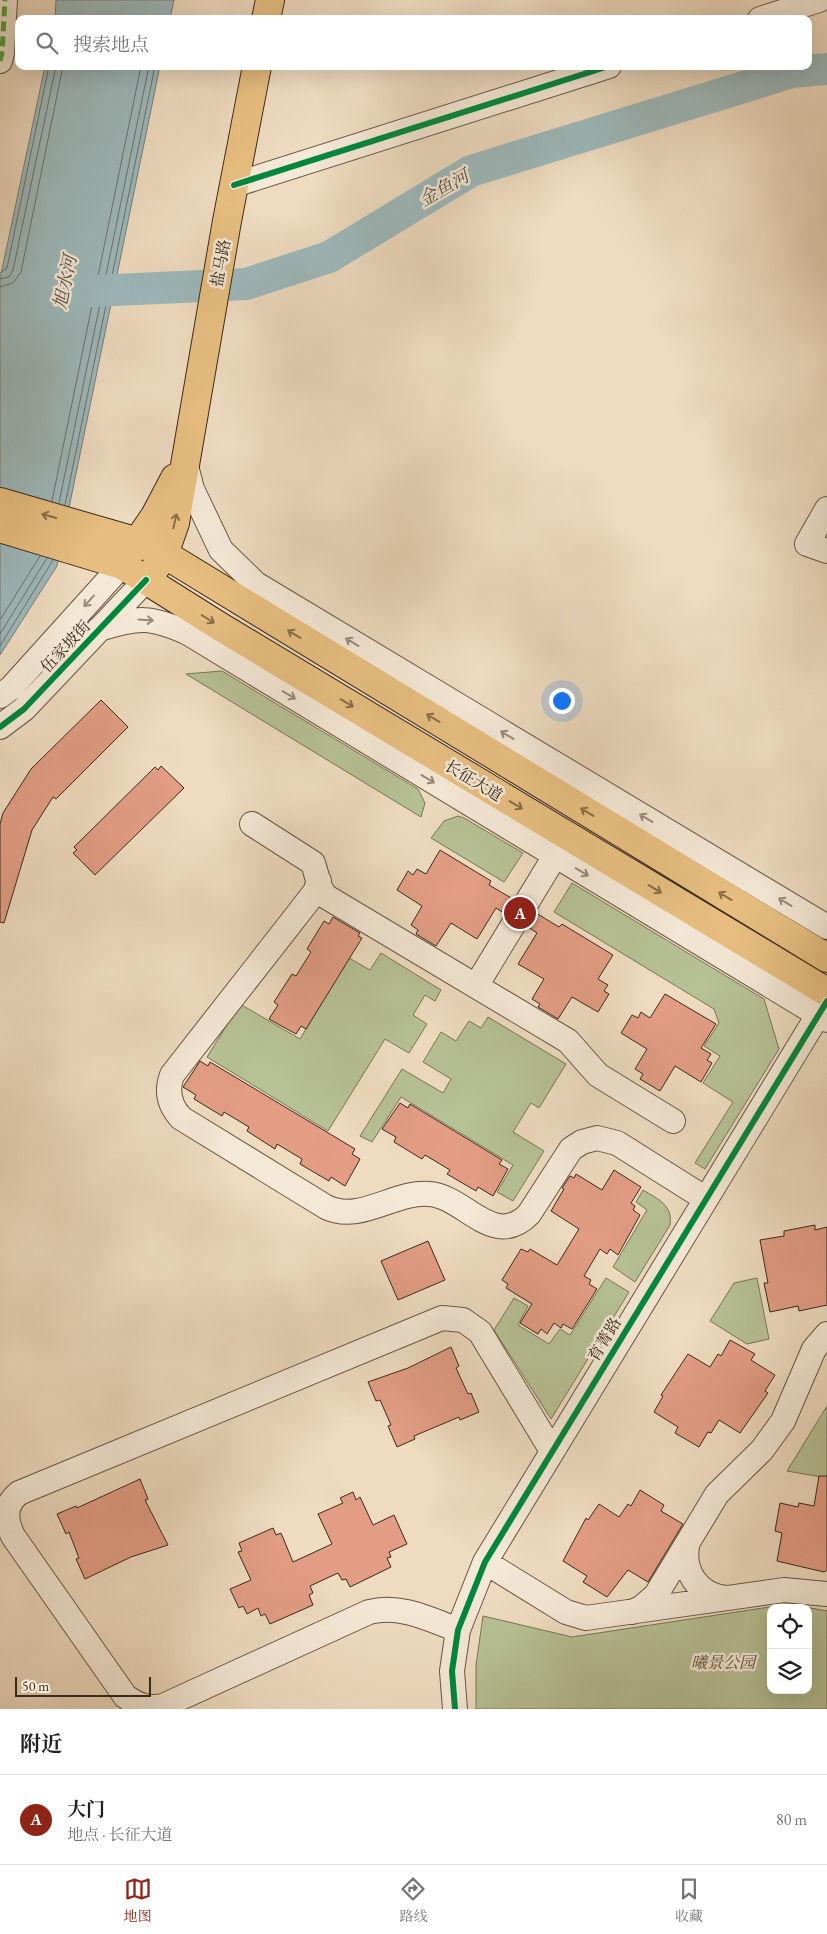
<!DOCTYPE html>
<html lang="zh">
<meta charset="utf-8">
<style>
:root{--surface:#fff;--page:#f6f6f6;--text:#202124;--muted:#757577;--line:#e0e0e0;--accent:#8f2418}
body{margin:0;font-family:"EB Garamond","Noto Serif SC",serif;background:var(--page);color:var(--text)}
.controls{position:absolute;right:15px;bottom:15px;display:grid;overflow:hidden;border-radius:10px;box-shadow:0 5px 20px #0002}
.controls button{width:45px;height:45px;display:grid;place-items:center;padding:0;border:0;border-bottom:1px solid var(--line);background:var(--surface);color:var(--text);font:25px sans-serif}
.scale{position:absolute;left:15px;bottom:12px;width:136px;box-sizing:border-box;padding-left:5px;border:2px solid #3a2a1a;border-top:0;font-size:14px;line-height:18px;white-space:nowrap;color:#3a2a1a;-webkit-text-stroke:4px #f4e8d6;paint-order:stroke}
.you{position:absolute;left:561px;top:700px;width:18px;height:18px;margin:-12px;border:4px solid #fff;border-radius:50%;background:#1a73e8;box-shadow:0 0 0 8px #1a73e833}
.badge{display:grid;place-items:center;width:32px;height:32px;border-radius:50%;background:var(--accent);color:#fff;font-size:16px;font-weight:700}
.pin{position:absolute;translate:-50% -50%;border:2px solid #fff;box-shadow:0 1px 5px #0006}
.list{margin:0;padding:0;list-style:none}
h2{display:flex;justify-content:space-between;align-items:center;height:65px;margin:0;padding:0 20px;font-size:21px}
h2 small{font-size:16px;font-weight:400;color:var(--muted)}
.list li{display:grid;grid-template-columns:32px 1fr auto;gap:15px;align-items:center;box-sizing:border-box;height:90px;padding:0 20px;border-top:1px solid var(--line)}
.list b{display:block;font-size:19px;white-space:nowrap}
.list p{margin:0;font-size:16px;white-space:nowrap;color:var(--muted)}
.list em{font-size:16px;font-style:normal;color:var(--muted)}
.icon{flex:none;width:28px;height:28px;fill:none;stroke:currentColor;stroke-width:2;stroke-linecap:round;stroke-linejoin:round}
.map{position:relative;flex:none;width:827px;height:1709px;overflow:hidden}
.search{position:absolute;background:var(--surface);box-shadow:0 5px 20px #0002;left:15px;right:15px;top:15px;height:55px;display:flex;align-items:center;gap:12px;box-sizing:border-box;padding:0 18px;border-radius:10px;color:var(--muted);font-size:19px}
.sheet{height:155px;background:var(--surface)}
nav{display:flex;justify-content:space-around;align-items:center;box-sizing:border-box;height:70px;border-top:1px solid var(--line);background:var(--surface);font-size:14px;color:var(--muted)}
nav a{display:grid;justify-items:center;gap:2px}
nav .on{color:var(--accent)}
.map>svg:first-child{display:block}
.green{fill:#b6c195;stroke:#787658;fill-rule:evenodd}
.water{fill:#9db9bc;stroke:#75807b}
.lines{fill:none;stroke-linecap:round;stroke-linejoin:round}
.shore{stroke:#6c726b;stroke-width:1}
.river{stroke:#9db9bc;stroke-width:32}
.building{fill:#e29d84;stroke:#3a2a1a}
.minor-casing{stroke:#675644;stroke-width:26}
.major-casing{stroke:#3a2a1a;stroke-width:30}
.minor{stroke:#f4e8d6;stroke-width:24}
.major{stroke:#e7be80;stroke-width:28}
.quiet{stroke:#54a440;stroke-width:5;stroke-dasharray:10 5;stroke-linecap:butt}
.cycleway-casing{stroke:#f4e8d6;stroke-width:9}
.cycleway{stroke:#00873e;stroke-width:6}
.oneway{stroke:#886d48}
.oneway2{stroke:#978978}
.labels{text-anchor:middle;stroke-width:5;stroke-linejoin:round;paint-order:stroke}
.street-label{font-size:16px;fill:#3a2a1a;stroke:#f4e8d6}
.park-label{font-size:16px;font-style:italic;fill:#595039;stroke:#f4e8d6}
.water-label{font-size:18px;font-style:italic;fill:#534e42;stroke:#f4e8d6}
</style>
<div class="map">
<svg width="827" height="1709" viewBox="0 0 827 1709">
<rect width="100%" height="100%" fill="#eedbc0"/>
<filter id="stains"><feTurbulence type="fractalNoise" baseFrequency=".004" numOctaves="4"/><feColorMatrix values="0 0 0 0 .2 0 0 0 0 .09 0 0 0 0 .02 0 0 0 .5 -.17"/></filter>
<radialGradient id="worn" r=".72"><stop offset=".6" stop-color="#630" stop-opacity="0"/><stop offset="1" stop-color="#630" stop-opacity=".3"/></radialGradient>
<path class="green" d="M222,671L418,789L425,803L421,817L186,674Z
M458,816L464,818L523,853L504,882L431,838L444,821Z
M572,883L764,999L779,1049L705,1169L695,1163L733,1102L703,1083L720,1056L704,1046L719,1023L714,1009L554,912Z
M381,953L441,990L435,1001L425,995L413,1015L427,1024L409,1053L385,1039L328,1131L207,1057L240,1004L300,1039L349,958L370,970Z
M488,1017L566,1064L539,1108L531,1103L513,1132L544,1151L513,1201L497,1192L513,1165L401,1097L372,1142L360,1136L402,1069L443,1093L451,1079L423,1062L441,1032L456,1041L469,1021L481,1028Z
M643,1190C658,1199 673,1205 670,1225L635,1282L613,1267L647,1210L636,1202Z
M606,1278L629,1292L551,1419L494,1330L514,1298L528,1306L518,1325L549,1344L560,1329L570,1335Z
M757,1278L769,1339L747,1344L710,1321L734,1283Z
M827,1406V1478L787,1471Z
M789,1604L827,1611V1709H476V1665L483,1616L572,1637ZM771,1608H808V1690H771Z"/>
<path class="water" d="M56,0H174L170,19H55Z
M45,66H160L57,566L0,655V279Z"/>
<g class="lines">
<path class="shore" d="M0,273L7,268L49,66
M0,279L9,277L13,270L56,66
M0,287L13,283L21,272L63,66
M52,501L141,66
M59,503L149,66
M65,505L155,66
M0,620L40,556
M0,634L47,558
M0,646L53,560"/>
<path class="river" d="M70,292L246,284L329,257L471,171L792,72L827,69"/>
</g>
<path class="building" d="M101,700L128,727L56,799L53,797L32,830L4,923L0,922V824L3,813L31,769Z
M161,766L184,788L95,875L73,853L77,850L74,847L155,767L158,770Z
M440,850L491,881L489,885L513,899L504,913L496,908L477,939L451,923L436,946L416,934L418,930L411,925L422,906L397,890L408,871L413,875L417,869L426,874Z
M536,913L559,927L562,924L613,955L598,979L608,985L604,991L609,994L598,1012L572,997L558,1019L538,1007L540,1004L532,999L544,979L518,964L537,933L528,927Z
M333,917L360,933L358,936L362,938L306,1029L301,1026L296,1034L269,1019L278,1005L274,1002L292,974L296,976L311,952L307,949L324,921L329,924Z
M665,994L716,1024L701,1048L711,1054L707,1060L712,1063L701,1082L675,1066L660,1091L640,1079L643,1074L635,1069L647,1049L621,1033L632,1015L638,1018L641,1012L650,1018Z
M200,1061L208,1066L210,1062L355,1149L352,1154L360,1159L345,1186L331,1177L329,1181L300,1164L302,1159L277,1144L275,1149L247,1131L249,1127L224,1112L222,1116L194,1099L196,1095L183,1087Z
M400,1103L408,1108L410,1104L502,1160L499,1164L508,1169L493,1196L478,1187L476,1191L447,1174L450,1170L425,1155L422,1159L394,1142L396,1137L382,1129Z
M614,1170L641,1187L631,1203L635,1206L633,1210L640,1215L618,1255L610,1249L607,1254L600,1249L584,1276L591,1280L589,1284L597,1289L572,1329L563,1324L561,1328L554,1323L547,1334L541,1329L538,1334L520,1323L532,1304L506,1288L508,1284L502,1280L521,1249L528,1252L530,1249L557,1265L579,1229L551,1211L564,1189L562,1188L570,1176L574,1178L576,1174L602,1190Z
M815,1225V1230L827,1227V1305L799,1311L798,1306L770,1312L764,1283H768L760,1240L784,1236V1231Z
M428,1241L445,1280L398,1300L381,1261Z
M730,1340L755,1354L751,1360L775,1375L765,1391L768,1393L740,1433L719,1420L711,1433L708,1432L699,1447L675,1433L678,1427L654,1412L663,1396L661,1395L688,1354L710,1367L718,1354L721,1356Z
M451,1347L459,1366L456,1368L468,1394L471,1393L479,1412L460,1420L459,1417L414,1436L415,1439L397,1447L388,1426L391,1425L380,1400L376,1401L368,1382L408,1368Z
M819,1476H827V1570L824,1572L777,1561L782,1533L775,1531L780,1503L798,1507L799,1503L814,1506Z
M140,1479L148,1499L145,1500L168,1545L131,1557L85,1579L76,1559L79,1558L69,1532L66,1534L57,1514L76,1506L77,1508Z
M640,1490L664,1505L661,1511L683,1524L648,1582L628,1570L607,1597L583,1582L587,1576L563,1561L586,1518L588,1520L599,1504L619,1517L628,1504L631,1506Z
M353,1492L356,1500L360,1497L373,1525L394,1515L407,1544L389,1552L391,1557L387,1558L391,1567L350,1587L346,1579L342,1580L338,1573L310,1586L313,1593L309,1595L313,1605L270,1624L265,1614L261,1616L258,1608L247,1614L243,1606L239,1608L230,1589L251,1580L238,1552L242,1551L239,1543L273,1528L276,1535L281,1533L293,1562L332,1544L318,1514L343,1503L340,1498Z"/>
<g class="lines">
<defs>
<path id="minor" d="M760,19L819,0
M0,61L2,53L5,0
M234,185L609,66
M185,462L192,489L221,550L256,584L827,927
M827,509L807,544L827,551
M99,629C139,617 150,616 188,633L827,1020
M0,696L11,688L122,565
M0,727L24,709L146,580
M252,824L313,863L320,887L325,896L568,1041L598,1075L673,1121
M319,881L315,892L172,1075C166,1091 169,1105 181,1118L326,1207C360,1224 396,1190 430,1194C465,1197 494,1250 529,1214L571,1149L582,1142L597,1138L617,1143L706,1199
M476,986L555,856
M688,1542C681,1569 697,1596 727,1598
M485,1562L566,1612L586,1618L784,1590L827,1594
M632,1612L641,1608L656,1595L717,1494L762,1450L783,1421L814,1349L827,1334
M458,1630C429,1619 400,1604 369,1612L163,1706C148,1709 137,1705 125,1696L13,1536C5,1519 4,1505 19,1493L442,1318L463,1320L480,1332L552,1451
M455,1709L452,1671L458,1630L485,1562L826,1002"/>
<path id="major" d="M266,19L270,0
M0,502L138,542L164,554L827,958
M0,528L122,565L219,626L827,992
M127,557L155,516L175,478
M154,570L164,554L175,523L227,221L257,66"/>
</defs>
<use href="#minor" class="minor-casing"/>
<use href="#major" class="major-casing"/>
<use href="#minor" class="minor"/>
<use href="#major" class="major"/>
<path class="quiet" d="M0,61L2,53L5,0"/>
<defs>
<path id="cycleway" d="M234,185L609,66
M0,727L24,709L146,580
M455,1709L452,1671L458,1630L485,1562L827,1001"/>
</defs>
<use href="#cycleway" class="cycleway-casing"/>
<use href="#cycleway" class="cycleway"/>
</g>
<defs><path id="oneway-shaft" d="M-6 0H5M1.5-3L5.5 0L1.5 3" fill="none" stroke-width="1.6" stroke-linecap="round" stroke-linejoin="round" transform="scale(1.25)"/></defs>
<g class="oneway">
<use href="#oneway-shaft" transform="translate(49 516) rotate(-164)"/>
<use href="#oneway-shaft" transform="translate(175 521) rotate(-77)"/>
<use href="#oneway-shaft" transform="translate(208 619) rotate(32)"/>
<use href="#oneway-shaft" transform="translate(294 634) rotate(-149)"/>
<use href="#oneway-shaft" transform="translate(347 703) rotate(31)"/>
<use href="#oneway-shaft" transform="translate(433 718) rotate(-149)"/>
<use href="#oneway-shaft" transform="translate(516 805) rotate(31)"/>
<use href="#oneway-shaft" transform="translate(587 812) rotate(-149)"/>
<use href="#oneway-shaft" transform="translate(655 889) rotate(31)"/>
<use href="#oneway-shaft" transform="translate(725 896) rotate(-149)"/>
</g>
<g class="oneway2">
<use href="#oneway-shaft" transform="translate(89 601) rotate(132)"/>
<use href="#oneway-shaft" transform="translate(146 620) rotate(4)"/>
<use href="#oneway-shaft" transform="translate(352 642) rotate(-149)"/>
<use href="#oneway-shaft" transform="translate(289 695) rotate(31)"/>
<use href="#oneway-shaft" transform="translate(507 735) rotate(-149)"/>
<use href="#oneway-shaft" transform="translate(428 779) rotate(31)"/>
<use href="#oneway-shaft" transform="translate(646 818) rotate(-149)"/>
<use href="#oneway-shaft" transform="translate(582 872) rotate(31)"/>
<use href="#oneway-shaft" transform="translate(785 902) rotate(-149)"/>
</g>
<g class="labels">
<g class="street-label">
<text transform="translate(220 263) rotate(-80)" y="6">盐马路</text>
<text transform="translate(65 646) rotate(-47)" y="6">伍家坡街</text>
<text transform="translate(474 780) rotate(31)" y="6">长征大道</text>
<text transform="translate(604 1339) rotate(-59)" y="6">育菁路</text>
</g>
<g class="park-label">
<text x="723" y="1668">曦景公园</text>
</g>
<g class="water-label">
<text transform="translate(444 188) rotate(-30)" y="6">金鱼河</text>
<text transform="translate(65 282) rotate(-78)" y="6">旭水河</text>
</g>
</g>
<rect width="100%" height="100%" filter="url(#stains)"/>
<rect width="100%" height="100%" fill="url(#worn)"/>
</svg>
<div class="controls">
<button><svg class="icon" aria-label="locate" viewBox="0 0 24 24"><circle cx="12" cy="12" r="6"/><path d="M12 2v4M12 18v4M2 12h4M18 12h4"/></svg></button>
<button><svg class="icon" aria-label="layers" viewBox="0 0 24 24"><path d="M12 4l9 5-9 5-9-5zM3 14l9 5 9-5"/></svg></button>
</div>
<div class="scale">50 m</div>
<div class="you"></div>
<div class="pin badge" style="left:520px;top:913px">A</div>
<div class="search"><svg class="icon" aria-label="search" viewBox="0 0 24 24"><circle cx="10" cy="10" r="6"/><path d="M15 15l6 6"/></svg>搜索地点</div>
</div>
<section class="sheet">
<h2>附近<small></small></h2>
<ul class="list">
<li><span class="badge">A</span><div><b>大门</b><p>地点 · 长征大道</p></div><em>80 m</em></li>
</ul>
</section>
<nav>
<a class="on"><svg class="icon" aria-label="map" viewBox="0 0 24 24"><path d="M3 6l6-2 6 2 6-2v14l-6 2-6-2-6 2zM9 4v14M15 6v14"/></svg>地图</a>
<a><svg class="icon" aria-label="directions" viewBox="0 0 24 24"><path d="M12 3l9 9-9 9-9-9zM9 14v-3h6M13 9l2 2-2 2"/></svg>路线</a>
<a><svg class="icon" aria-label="saved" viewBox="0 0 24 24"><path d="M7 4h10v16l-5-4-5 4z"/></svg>收藏</a>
</nav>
